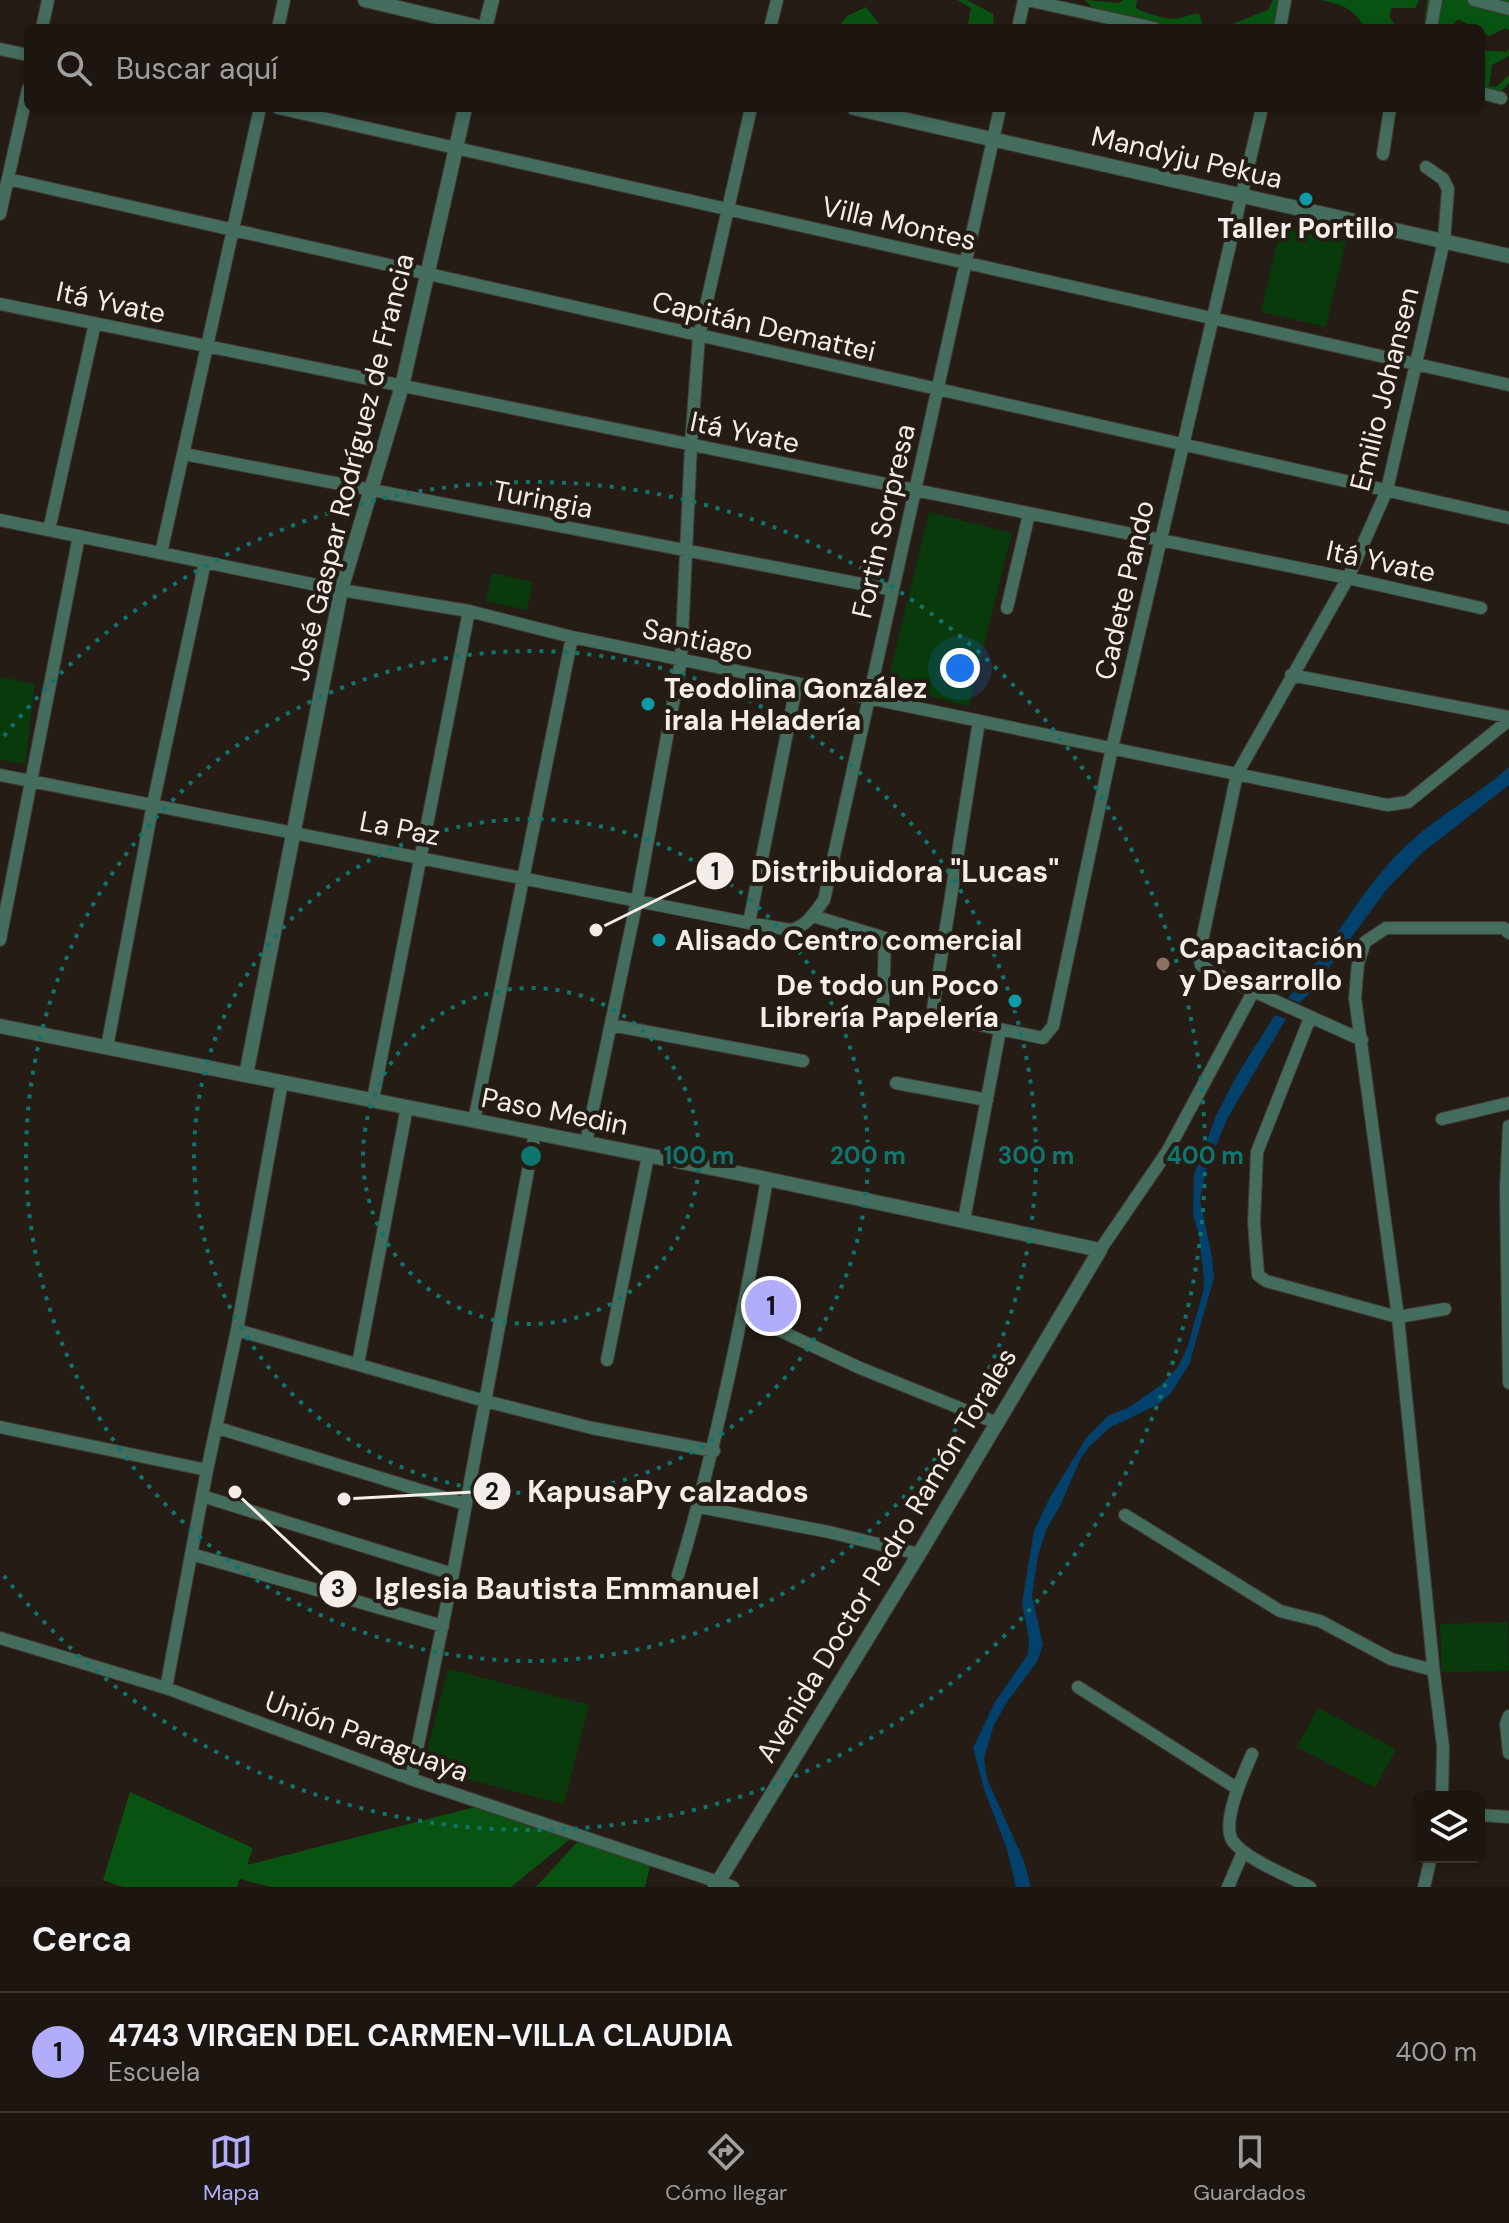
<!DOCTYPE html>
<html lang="es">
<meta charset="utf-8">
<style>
:root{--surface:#1c1510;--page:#251e19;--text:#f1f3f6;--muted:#a09f9f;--line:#3a3430;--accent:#b1adfa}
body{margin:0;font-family:"DM Sans",sans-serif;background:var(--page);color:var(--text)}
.controls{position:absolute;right:24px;bottom:24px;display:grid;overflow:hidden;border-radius:12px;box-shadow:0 4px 12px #0003}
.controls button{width:72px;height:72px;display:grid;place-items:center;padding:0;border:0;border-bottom:2px solid var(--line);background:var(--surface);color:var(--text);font:40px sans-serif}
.you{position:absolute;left:960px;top:668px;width:28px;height:28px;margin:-20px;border:6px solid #fff;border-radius:50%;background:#1a73e8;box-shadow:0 0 0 12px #1a73e833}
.badge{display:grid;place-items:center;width:52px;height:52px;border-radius:50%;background:var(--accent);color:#111;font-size:26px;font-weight:700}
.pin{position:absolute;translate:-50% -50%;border:4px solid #fff;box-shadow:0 2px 8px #0006}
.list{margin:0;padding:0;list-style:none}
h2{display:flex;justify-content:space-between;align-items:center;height:104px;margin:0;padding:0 32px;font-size:34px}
h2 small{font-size:26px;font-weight:400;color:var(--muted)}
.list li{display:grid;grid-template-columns:52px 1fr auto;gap:24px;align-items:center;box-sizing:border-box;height:120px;padding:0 32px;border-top:2px solid var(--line)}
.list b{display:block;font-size:30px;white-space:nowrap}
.list p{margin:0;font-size:26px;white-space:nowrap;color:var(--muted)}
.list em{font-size:26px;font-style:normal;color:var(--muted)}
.icon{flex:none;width:44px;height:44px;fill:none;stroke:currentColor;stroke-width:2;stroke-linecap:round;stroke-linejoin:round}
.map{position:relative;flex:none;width:1509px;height:1887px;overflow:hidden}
.search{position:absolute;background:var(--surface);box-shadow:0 4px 12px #0003;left:24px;right:24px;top:24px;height:88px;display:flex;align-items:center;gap:20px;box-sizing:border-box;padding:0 28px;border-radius:12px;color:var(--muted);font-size:30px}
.sheet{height:224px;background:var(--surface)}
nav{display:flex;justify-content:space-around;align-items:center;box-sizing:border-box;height:112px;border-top:2px solid var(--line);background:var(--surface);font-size:22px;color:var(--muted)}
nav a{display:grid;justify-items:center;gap:4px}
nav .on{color:var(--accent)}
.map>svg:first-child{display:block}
.green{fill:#083a0c}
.forest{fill:#095312}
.water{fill:#01416c}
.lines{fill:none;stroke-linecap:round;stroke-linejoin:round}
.minor-casing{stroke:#423934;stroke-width:14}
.tertiary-casing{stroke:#423934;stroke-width:16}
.minor{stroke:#446d5d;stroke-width:12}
.tertiary{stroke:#446d5d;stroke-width:14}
.ring{fill:none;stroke:#0f766e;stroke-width:4;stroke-dasharray:4 8}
.culture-dot{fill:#0f9aa8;stroke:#251c16;stroke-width:3}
.education-dot{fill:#8d6e63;stroke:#251c16;stroke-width:3}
.labels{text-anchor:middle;stroke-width:8;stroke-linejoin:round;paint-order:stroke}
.street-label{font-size:28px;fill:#f4ede9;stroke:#251c16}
.poi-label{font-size:28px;font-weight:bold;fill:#f4ede9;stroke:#251c16;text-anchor:start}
.centre{fill:#0f766e;stroke:#251c16;stroke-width:4}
.ring-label{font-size:24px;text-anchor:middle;font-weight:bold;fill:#0f766e;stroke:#251c16;stroke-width:8;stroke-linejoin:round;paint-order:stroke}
.leader{fill:none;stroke:#f4ede9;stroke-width:3}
.callout-dot{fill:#f4ede9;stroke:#251c16;stroke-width:3}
.mark-label{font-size:24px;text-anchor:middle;font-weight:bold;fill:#111}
.callout-label{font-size:30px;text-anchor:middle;font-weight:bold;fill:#f4ede9;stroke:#251c16;stroke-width:8;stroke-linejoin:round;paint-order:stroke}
</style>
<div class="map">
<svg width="1509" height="1887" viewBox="0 0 1509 1887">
<rect width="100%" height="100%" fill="#251c16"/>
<path class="green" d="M1281,226L1346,241L1326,327L1261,312Z
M929,512L1012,533L969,706L887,685Z
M492,573L533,582L527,610L486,601Z
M0,677L35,684L25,764L0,760Z
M1508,1622L1509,1671L1442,1672L1440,1624Z
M448,1669L589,1705L564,1804L423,1768Z
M1318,1708L1396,1749L1375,1788L1297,1747Z"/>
<path class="forest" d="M957,0H967L993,14L994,28H967L971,8Z
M1085,0L1119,3L1123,0H1137L1136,8C1146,14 1170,21 1181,18C1188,16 1191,14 1199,14L1204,28H1170L1137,17L1094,10Z
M1273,0H1291L1283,28H1232L1230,25L1268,10Z
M1320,0H1419L1415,8H1392L1389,16L1397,28H1364C1355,8 1340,4 1320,0Z
M1427,0H1509V30L1506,28L1489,36L1481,32V28H1475L1458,19L1450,28H1424Z
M866,7L882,28H844L841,24L847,16Z
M1509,48V56L1492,65L1489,86L1496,87L1509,75V83L1495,98L1481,93V50L1507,52Z
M130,1792L253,1848L247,1865L487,1804L575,1835L511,1887H271L240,1879L237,1887H123L103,1880Z
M581,1838L651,1861L645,1887H536Z"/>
<path class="water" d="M1509,767V785L1423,852L1387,889L1315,987L1300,1003L1288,998C1332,949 1361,886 1410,842C1440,814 1478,795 1509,767Z
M1275,1015L1286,1019L1228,1117L1206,1170L1200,1200L1212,1257L1214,1278L1189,1365L1171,1393L1159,1404L1109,1428L1089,1447L1081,1458L1059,1508L1047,1528L1038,1555L1032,1596L1043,1645L1037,1662L1007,1702L994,1725L984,1758L987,1779L1024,1861L1031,1887H1016L1007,1849L985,1792L973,1748L995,1702L1028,1654L1029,1639L1022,1603L1034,1531L1049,1499L1086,1438L1109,1415L1128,1408L1161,1385L1178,1367L1187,1348L1203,1292L1204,1279L1199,1235L1193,1215L1194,1175L1216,1116L1237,1075Z"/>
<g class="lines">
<defs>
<path id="minor" d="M1027,0L1154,28
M1474,0L1509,9
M42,28L48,0
M278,28L284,0
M770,28L777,0
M1018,28L1024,0
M1280,28L1285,0
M1431,28L1436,0
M0,49L28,55
M1481,93L1501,98
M278,108L1509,385
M1383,154L1390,108
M8,179L1509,518
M0,214L28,89
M0,304L1348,578L1481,608
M184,454L893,590
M0,520L341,590L469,611L572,637L1387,805L1408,802L1509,720
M49,530L95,323
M161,553L260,108
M1007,608L1029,514
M1291,675L1509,717
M979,721L932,1015L1043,1038L1053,1026L1112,748L1262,108
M0,775L749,923L791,930C807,926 815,912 824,900L1000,108
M813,916L885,938L883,1005
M749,923L797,683
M0,940L79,536
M1310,1018L1257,1152L1254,1223L1258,1275L1266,1281L1390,1315L1398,1317L1445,1309
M611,1025L803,1061
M1362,1040L1211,972L1201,965L1199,955L1237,774L1348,578L1387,490L1444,241L1448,189L1443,179L1426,167
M107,1047L153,804L205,562
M896,1083L987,1100
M373,1099L469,611
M1442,1119L1509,1103
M474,1121L572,637
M586,1142L637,900L681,660L691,445L699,336L751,108
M964,1220L1000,1030
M1100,1250L1167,1152L1253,992
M744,1314L860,1368L997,1423
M237,1330L485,1401L592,1428L714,1451
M607,1360L648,1156
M358,1364L407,1107
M1509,1383L1506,1189L1509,1126
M0,1427L207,1470
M218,1428L465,1504
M202,1496L453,1574
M699,1507L829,1532L919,1554
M1125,1515L1280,1611L1320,1621L1391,1659L1433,1670
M191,1554L443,1626
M678,1575C717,1445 744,1313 767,1179
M0,1638L166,1688L411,1779L733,1887
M1078,1687L1238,1789
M166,1688L207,1470L237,1330L282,1082
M1509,1716L1506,1724L1509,1753
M1252,1754C1244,1773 1223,1818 1231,1838C1240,1857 1290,1877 1310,1887
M411,1779L453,1574L535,1133
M1442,1797L1443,1747L1434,1674L1398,1317L1355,998L1358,963L1365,942L1386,928H1504L1509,933
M1479,1815L1509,1817
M1228,1887L1243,1852
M1424,1887L1431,1857"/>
<path id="tertiary" d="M365,0L483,28
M485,28L492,0
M854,108L1509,256
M0,1026L767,1179L1100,1250L919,1554L715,1887
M246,1075L341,590L402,386L465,108"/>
</defs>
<use href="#minor" class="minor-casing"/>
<use href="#tertiary" class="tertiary-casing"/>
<use href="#minor" class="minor"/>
<use href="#tertiary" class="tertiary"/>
</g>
<g class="ring">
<circle cx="531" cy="1156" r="168"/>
<circle cx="531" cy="1156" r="337"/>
<circle cx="531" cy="1156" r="505"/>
<path d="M4 736A674 674 0 1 1 4 1576"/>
</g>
<g class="culture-dot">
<circle cx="1306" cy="199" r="8"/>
<circle cx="648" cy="704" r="8"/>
<circle cx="659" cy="940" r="8"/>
<circle cx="1015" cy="1001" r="8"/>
</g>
<circle class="education-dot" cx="1163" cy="964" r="8"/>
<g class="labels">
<g class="street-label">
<text transform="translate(1187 157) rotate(13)" y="10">Mandyju Pekua</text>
<text transform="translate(899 223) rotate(13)" y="10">Villa Montes</text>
<text transform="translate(111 302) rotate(12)" y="10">Itá Yvate</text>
<text transform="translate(764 326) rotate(13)" y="10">Capitán Demattei</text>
<text transform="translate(1384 389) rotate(-76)" y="10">Emilio Johansen</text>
<text transform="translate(745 432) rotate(12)" y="10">Itá Yvate</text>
<text transform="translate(351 467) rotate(-76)" y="10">José Gaspar Rodríguez de Francia</text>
<text transform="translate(543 499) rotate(11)" y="10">Turingia</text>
<text transform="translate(883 521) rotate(-77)" y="10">Fortin Sorpresa</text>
<text transform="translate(1381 561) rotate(12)" y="10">Itá Yvate</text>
<text transform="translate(1124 590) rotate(-77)" y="10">Cadete Pando</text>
<text transform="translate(698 639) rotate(12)" y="10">Santiago</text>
<text transform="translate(400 828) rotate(11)" y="10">La Paz</text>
<text transform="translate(555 1111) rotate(11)" y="10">Paso Medin</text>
<text transform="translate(886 1555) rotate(-59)" y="10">Avenida Doctor Pedro Ramón Torales</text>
<text transform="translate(367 1736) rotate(20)" y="10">Unión Paraguaya</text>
</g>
<g class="poi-label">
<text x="1306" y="238" text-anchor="middle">Taller Portillo</text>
<text x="664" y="698">Teodolina González<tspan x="664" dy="32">irala Heladería</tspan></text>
<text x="675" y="950">Alisado Centro comercial</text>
<text x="1179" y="958">Capacitación<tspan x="1179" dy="32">y Desarrollo</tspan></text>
<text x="999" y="995" text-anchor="end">De todo un Poco<tspan x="999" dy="32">Librería Papelería</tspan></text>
</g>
</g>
<circle cx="531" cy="1156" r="12" class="centre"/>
<g class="ring-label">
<text x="699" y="1164">100 m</text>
<text x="868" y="1164">200 m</text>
<text x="1036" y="1164">300 m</text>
<text x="1205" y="1164">400 m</text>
</g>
<path class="leader" d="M596 930L715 871M344 1499L492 1491M235 1492L338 1589"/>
<g class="callout-dot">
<circle cx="596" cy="930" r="8"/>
<circle cx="344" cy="1499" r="8"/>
<circle cx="235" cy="1492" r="8"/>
<circle cx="715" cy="871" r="20"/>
<circle cx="492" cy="1491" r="20"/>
<circle cx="338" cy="1589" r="20"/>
</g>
<g class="mark-label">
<text x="715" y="880">1</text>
<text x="492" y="1500">2</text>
<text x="338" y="1597">3</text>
</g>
<g class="callout-label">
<text x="905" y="882">Distribuidora "Lucas"</text>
<text x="668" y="1502">KapusaPy calzados</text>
<text x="567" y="1599">Iglesia Bautista Emmanuel</text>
</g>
</svg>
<div class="controls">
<button><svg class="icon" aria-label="layers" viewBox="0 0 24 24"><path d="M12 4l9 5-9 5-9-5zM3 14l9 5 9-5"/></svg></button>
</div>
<div class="you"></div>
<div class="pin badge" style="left:771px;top:1306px">1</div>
<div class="search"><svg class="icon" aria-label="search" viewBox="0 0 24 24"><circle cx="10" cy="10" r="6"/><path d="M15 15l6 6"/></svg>Buscar aquí</div>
</div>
<section class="sheet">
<h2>Cerca<small></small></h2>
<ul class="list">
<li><span class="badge">1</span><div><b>4743 VIRGEN DEL CARMEN-VILLA CLAUDIA</b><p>Escuela</p></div><em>400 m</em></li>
</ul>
</section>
<nav>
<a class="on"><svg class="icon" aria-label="map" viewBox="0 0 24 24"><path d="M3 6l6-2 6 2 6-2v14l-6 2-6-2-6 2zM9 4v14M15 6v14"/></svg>Mapa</a>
<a><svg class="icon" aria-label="directions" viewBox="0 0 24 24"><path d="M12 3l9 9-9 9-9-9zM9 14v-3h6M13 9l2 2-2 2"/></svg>Cómo llegar</a>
<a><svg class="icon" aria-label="saved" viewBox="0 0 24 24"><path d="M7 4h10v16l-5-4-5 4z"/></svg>Guardados</a>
</nav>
